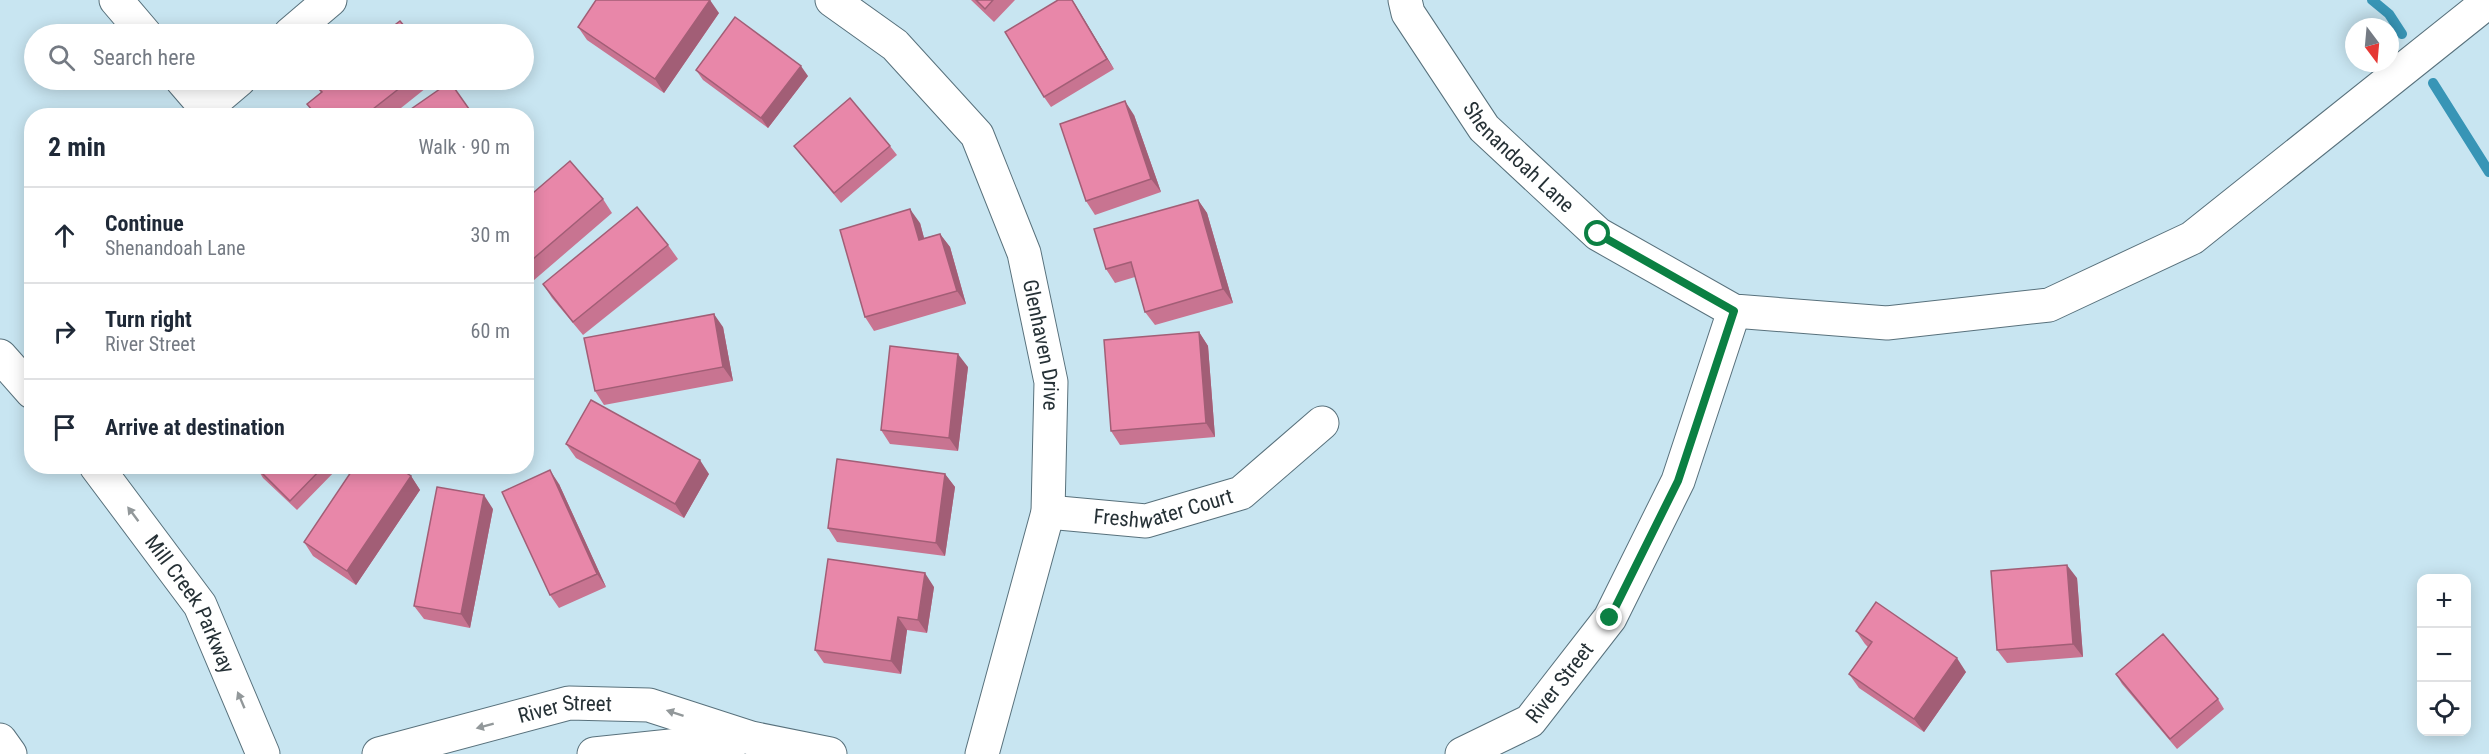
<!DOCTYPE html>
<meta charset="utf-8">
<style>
:root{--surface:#fff;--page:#f2f2f3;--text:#1f2937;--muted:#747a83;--line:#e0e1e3}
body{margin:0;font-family:"Roboto Condensed",sans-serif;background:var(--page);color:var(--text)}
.controls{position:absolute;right:18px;bottom:18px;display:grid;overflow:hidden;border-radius:12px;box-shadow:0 3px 15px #0003}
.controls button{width:54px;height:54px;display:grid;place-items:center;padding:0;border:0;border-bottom:2px solid var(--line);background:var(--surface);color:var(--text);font:30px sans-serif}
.compass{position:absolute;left:2345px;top:18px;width:54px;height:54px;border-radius:50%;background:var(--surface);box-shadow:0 3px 15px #0003;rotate:164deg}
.stop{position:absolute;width:18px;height:18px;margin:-14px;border:4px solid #0b8043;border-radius:50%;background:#fff}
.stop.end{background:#0b8043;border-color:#fff;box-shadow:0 2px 6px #0008}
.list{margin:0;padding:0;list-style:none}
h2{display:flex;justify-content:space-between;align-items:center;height:78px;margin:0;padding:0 24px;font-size:26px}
h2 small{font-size:20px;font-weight:400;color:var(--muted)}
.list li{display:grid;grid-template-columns:39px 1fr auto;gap:18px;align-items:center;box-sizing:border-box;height:96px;padding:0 24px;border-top:2px solid var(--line)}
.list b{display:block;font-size:22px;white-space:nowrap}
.list p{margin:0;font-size:20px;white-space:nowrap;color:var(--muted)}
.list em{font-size:20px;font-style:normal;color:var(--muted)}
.icon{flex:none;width:33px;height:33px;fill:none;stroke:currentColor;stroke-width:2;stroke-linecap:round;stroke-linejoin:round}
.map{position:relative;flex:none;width:2489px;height:754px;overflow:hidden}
.search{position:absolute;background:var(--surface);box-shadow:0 3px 15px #0003;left:24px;top:24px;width:510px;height:66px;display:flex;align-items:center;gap:15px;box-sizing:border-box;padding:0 21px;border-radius:33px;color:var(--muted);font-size:22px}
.panel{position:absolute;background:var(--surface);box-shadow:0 3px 15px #0003;left:24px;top:108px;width:510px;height:366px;border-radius:24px}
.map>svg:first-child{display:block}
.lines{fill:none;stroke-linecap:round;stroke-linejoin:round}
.stream{stroke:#3895b6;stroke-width:10}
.minor-casing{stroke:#58717c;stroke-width:35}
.minor{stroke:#fff;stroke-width:33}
.wall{fill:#c87491}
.shaded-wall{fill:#a25e76}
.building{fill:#e887a9;stroke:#a25e76;stroke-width:1.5}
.oneway{fill:#92989a}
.route{stroke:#0b8043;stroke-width:8}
.labels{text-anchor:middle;stroke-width:4.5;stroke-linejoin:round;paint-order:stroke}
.street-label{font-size:21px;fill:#263136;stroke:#c8e5f1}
</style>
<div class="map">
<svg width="2489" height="754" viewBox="0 0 2489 754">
<rect width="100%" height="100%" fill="#c8e5f1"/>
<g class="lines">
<path class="stream" d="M2372,0L2389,14L2402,34
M2433,83L2489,172"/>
<defs>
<g id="minor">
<path d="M116,0L145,34"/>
<path id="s1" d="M832,0L895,45L977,135L1024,253L1051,382L1048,512L982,754"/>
<path id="s2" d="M1405,0L1408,13L1484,128L1598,234L1734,311L1887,323L2049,305L2192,238L2489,1"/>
<path d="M290,34L330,0"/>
<path d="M182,80L213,116"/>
<path d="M206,108L239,80"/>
<path d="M0,356L32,392"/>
<path id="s3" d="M96,466L200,605L263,754"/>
<path id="s4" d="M1048,512L1146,521L1241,493L1322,423"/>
<path d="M0,740L10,754"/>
<path id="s5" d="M379,754L569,703L649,705L751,738L830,754"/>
<path d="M594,754L737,739"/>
<path id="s6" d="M1462,754L1530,721L1610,618L1678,481L1734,311"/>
</g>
</defs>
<use href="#minor" class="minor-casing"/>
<use href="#minor" class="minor"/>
</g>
<path class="wall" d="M971,0H1015L994,22Z
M1058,0H1072L1114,69L1051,107L1044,97Z
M719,13L664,93L587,40L578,27Z
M696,70L808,76L768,128L703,80Z
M326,80H436L391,116H316L307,104L321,92L317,87Z
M1134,115L1161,192L1095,215L1086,201Z
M794,146H890L897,155L841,203L801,155Z
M526,185L532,193L526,196Z
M526,199H603L612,213L526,287Z
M1198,200L1207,213L1233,303L1155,325L1145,312L1135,277L1115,283L1106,269Z
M920,223L924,238L940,234L950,247L966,304L874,331L865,317Z
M668,245L678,259L583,335L552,298L543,284Z
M723,327L733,381L604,405L595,391Z
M1199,332L1208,346L1215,437L1120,445L1111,431Z
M968,367L958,451L890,444L881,430Z
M566,444L709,474L684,518L576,458Z
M258,466H340L297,510L263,478L257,468Z
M945,474L955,487L945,556L837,542L828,528Z
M411,476L420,490L356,585L313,556L304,542Z
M559,484L606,587L559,608L550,595Z
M493,509L470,628L424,619L414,606Z
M2077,578L2083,657L2007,663L1997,650Z
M934,587L927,633L907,630L901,674L824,663L815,650Z
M1856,631L1966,672L1924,732L1859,688L1849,674L1868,647L1865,644Z
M2116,674L2218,699L2224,709L2177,749L2122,684Z"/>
<path class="shaded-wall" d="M710,0L719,13L664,93L655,79Z
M1072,0L1075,4L1114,69L1107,59Z
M801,66L808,76L768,128L761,118Z
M1125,101L1134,115L1161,192L1151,179Z
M1198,200L1207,213L1233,303L1223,289Z
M910,209L920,223L928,253L919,240Z
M940,234L950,247L966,304L957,291Z
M714,314L723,327L733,381L723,367Z
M1199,332L1208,346L1215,437L1206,423Z
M958,354L968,367L958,451L949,438Z
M700,460L709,474L684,518L675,504Z
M550,470L559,484L606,587L597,574Z
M945,474L955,487L945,556L936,543Z
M411,476L420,490L356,585L347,571Z
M484,495L493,509L470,628L461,614Z
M2067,565L2077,578L2083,657L2073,644Z
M925,573L934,587L927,633L918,620Z
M898,617L907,630L901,674L891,661Z
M1957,658L1966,672L1924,732L1914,719Z"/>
<path class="building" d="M596,0H710L655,79L578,27Z
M976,0H993L985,9Z
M1058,0H1072L1107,59L1044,97L1005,32Z
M735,17L801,66L761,118L696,70Z
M400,21L411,34H383Z
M326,80H410L364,116H317L307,104L322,92L317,87Z
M450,82L474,116H401Z
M850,98L890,146L834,193L794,146Z
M1125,101L1151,179L1086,201L1060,124Z
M570,161L603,199L526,265V199Z
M1198,200L1223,289L1145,312L1131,262L1106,269L1094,229Z
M637,207L668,245L573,322L543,284Z
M910,209L919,240L940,234L957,291L865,317L840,230Z
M714,314L723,367L595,391L584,338Z
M1199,332L1206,423L1111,431L1104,340Z
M890,346L958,354L949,438L881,430Z
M591,400L700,460L675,504L566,444Z
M837,459L945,474L936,543L828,528Z
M258,466H324L290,501L257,468Z
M355,466H396L411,476L347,571L304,542Z
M550,470L597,574L550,595L502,492Z
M437,487L484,495L461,614L414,606Z
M828,559L925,573L918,620L898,617L891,661L815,650Z
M2067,565L2073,644L1997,650L1991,571Z
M1876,602L1957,658L1914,719L1849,674L1872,642L1856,631Z
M2163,634L2218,699L2170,739L2116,674Z"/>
<defs><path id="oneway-solid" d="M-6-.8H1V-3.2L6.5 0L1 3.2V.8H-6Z" transform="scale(1.5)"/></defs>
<g class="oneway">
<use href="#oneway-solid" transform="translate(133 514) rotate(-127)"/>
<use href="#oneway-solid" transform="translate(241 700) rotate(-113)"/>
<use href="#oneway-solid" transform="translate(675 713) rotate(-162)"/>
<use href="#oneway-solid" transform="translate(485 726) rotate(165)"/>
</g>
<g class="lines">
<path class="route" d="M1598,234L1734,311L1678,481L1610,618"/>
</g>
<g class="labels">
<g class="street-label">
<text dy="7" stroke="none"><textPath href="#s2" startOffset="196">Shenandoah Lane</textPath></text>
<text dy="7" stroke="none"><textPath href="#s1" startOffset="420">Glenhaven Drive</textPath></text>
<text dy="7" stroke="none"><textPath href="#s4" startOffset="117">Freshwater Court</textPath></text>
<text dy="7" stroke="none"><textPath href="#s3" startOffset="168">Mill Creek Parkway</textPath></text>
<text dy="7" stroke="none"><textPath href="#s6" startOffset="124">River Street</textPath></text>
<text dy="7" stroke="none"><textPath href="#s5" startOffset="192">River Street</textPath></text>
</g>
</g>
</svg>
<div class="controls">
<button>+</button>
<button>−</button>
<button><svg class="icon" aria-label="locate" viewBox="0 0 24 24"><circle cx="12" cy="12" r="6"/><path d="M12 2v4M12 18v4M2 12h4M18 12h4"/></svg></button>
</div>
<svg class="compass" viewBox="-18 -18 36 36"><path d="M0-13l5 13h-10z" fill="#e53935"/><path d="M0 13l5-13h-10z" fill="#747a83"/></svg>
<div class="stop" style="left:1598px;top:234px"></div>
<div class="stop end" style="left:1610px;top:618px"></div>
<div class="search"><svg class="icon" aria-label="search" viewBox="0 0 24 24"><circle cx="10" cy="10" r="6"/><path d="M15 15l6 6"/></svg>Search here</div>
<section class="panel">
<h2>2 min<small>Walk · 90 m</small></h2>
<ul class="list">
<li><svg class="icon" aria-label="ahead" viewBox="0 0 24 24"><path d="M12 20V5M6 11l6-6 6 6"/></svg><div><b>Continue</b><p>Shenandoah Lane</p></div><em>30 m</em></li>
<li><svg class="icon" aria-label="right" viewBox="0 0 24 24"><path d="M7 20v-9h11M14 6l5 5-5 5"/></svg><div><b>Turn right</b><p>River Street</p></div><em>60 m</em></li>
<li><svg class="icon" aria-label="arrive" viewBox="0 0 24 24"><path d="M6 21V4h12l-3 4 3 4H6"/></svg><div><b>Arrive at destination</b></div></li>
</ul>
</section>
</div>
